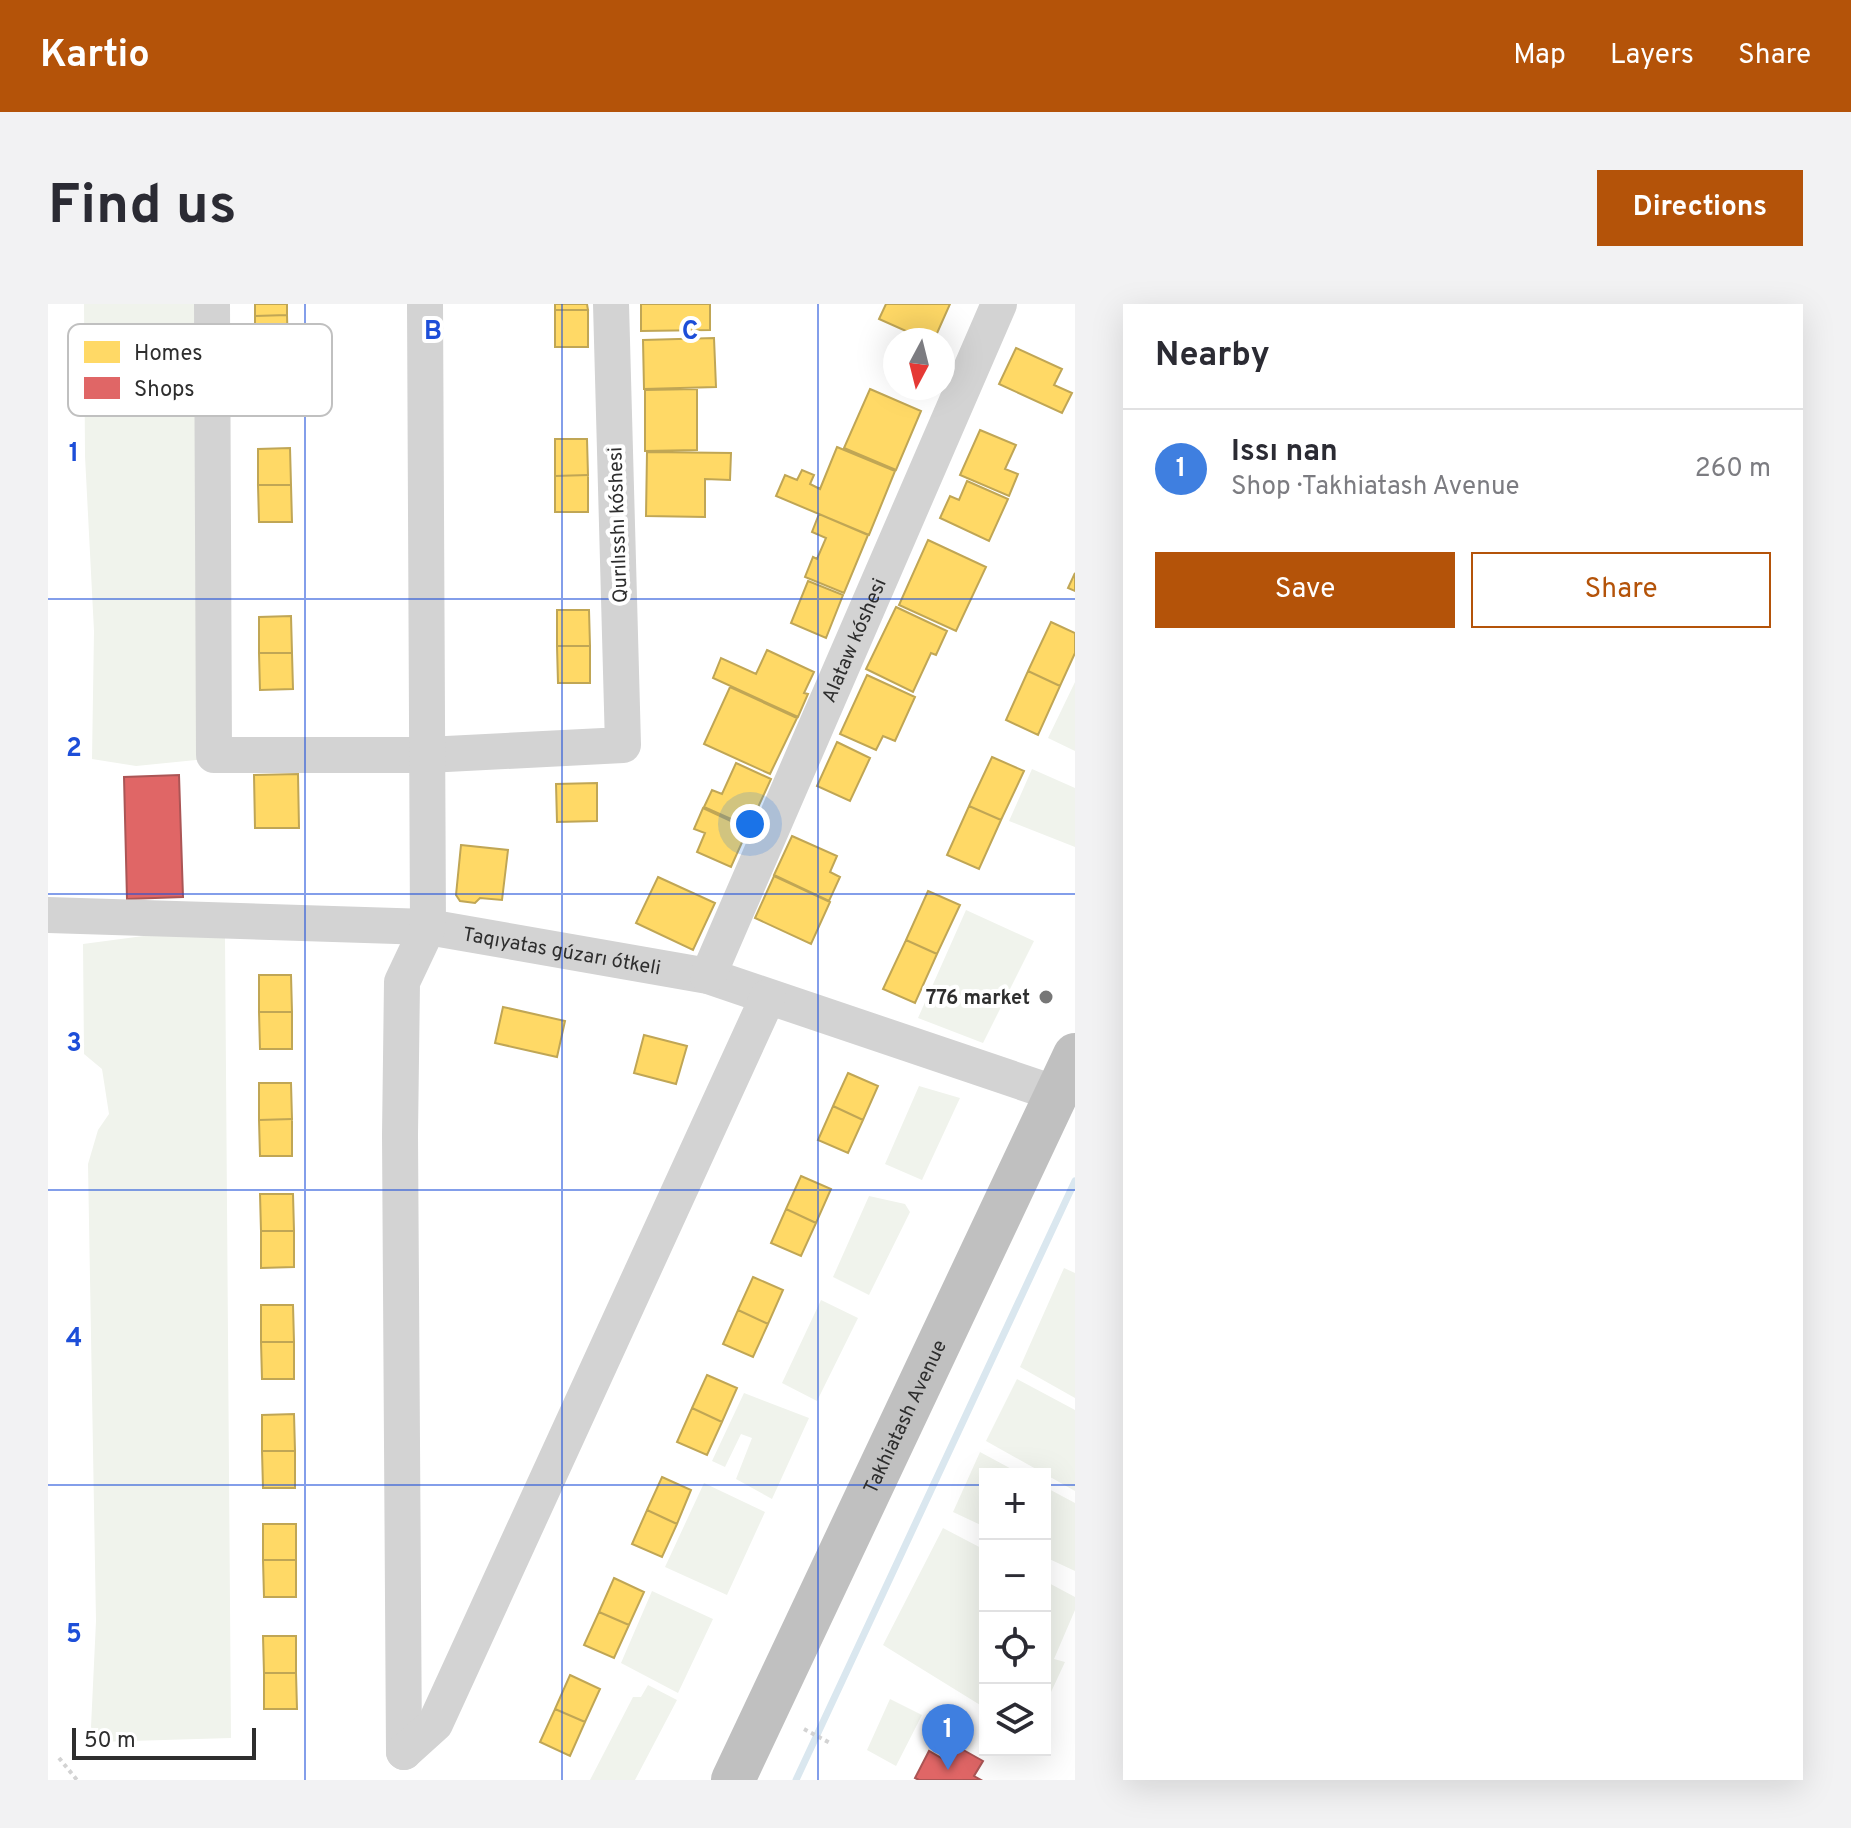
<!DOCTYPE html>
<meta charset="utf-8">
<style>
:root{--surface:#fff;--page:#f2f2f3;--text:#2b2b33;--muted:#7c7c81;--line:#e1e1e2;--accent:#b45309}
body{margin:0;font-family:Overpass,sans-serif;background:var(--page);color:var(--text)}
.controls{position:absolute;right:24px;bottom:24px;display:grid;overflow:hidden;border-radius:0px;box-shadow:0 8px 32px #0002}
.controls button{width:72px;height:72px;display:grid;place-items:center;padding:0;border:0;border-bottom:2px solid var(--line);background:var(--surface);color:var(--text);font:40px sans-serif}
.compass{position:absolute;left:835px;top:24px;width:72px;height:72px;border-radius:50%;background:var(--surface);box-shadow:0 8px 32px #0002;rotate:187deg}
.scale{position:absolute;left:24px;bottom:20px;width:184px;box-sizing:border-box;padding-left:8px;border:4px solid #2e2e2e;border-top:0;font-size:22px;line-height:28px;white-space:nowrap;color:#2e2e2e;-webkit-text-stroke:6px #fff;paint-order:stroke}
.you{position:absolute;left:702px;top:520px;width:28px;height:28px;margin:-20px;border:6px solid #fff;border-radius:50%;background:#1a73e8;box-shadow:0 0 0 12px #1a73e833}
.badge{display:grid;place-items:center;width:52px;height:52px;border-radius:50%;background:var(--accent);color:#fff;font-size:26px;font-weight:700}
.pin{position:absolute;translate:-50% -66px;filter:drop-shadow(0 2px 4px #0008)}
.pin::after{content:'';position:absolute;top:42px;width:28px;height:24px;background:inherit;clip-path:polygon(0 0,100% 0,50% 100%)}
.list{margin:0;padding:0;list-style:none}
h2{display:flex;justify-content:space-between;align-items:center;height:104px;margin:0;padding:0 32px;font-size:34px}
h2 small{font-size:26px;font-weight:400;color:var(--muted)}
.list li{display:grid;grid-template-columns:52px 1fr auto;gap:24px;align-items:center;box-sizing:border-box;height:120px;padding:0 32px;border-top:2px solid var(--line)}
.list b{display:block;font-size:30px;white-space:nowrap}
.list p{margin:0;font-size:26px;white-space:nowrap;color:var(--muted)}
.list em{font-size:26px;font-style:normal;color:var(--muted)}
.actions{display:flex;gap:16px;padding:24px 32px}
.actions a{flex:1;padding:18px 0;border:2px solid var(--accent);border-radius:0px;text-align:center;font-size:28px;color:var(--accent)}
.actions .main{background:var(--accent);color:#fff}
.icon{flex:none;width:44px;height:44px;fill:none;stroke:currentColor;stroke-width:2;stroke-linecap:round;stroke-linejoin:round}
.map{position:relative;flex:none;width:1027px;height:1476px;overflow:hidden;border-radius:0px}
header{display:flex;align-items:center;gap:48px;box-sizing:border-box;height:112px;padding:0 40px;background:var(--accent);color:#fff}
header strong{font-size:38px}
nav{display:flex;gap:44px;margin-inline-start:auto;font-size:28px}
.intro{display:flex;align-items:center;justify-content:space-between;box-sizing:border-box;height:192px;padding:0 48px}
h1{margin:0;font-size:56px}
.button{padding:20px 36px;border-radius:0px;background:var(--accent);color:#fff;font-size:28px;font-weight:700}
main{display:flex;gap:48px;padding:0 48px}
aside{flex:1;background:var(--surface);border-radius:0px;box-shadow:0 8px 32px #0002}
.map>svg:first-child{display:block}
.green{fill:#f0f3ec}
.homes{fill:#ffd966;stroke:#c0a655;stroke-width:2}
.shops{fill:#e06666;stroke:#ab5555;stroke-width:2}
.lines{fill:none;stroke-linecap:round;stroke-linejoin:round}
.stream{stroke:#dae7ef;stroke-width:7}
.path{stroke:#d3d3d3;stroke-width:4;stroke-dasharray:4 4;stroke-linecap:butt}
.minor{stroke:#d3d3d3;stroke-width:36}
.highway{stroke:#c0c0c0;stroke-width:44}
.grid{fill:none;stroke:#1d4ed8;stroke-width:2;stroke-opacity:0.55}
.poi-dot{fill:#777;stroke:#fff;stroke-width:3}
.labels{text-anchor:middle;stroke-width:8;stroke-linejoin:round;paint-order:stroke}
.street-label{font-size:20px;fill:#2e2e2e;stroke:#fff}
.poi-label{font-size:20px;font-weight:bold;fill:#2e2e2e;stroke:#fff;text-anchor:end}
.key{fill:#fff;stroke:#c0c0c0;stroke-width:2}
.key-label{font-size:22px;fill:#2e2e2e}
.grid-label{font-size:26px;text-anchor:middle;font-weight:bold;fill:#1d4ed8;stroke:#fff;stroke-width:8;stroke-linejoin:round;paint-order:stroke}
</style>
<header>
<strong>Kartio</strong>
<nav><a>Map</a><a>Layers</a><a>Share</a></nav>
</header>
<div class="intro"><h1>Find us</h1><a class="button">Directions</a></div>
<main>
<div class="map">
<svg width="1027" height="1476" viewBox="0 0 1027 1476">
<rect width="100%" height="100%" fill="#fff"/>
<path class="green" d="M36,0H151L158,455L88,462L44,455L46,327L37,152Z
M1027,378V447L1000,434Z
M984,465L1027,484V543L961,517Z
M918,606L986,637L935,739L870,714Z
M118,629L177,634L183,1434L49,1438L43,1423L48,1317L40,860L50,826L61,810L54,765L36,750L35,640Z
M871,782L912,794L874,876L837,860Z
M821,892L857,900L862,908L821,991L785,973Z
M1016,964L1027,969V1094L972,1063Z
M773,996L810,1014L769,1097L734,1079Z
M969,1075L1027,1106V1187L938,1137Z
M696,1089L761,1114L724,1195L688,1175L704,1134L693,1130L677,1163L664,1157Z
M932,1148L973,1170H937V1223L905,1208Z
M656,1179L717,1208L679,1291L617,1263Z
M997,1183L1027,1199V1267L997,1253Z
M895,1224L937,1246V1404L835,1341Z
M997,1277L1027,1293V1306L1006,1355L1017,1358L997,1401Z
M604,1287L665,1315L630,1389L573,1359Z
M600,1381L629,1396L587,1476H542L585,1393H593Z
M842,1395L874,1411L848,1462L819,1446Z"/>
<path class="homes" d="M207,0H239V11L207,12Z
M507,0H539L540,6H507Z
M593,0H662V26L593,27Z
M838,0H902L886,36H878L831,15Z
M507,6H540V43H507Z
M239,11L240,48H207V12Z
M666,34L668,83L596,85L595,36Z
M968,44L1014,65L1006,81L1024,89L1014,109L951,80Z
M649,85V146L597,147V86Z
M822,85L873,107L848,166L796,144Z
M932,126L968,141L957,165L970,170L961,192L912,171Z
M507,135H539L540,171L507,172Z
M789,143L847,167L821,231L728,192L737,171L749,176L754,166L766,171L762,180L772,185Z
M242,144L243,181H210V145Z
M599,148L683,149L682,176L657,175V213L598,212Z
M540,171V208H507V172Z
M919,177L960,195L941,237L892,214L902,192L911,196Z
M210,181H243L244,218H211Z
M771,210L820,231L796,289L757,273L765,253L769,255L778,234L764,228Z
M880,236L938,263L908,327L851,301Z
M1027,269V287L1020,284Z
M760,277L795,291L778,334L743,319Z
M848,303L899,327L888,351L883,349L865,388L818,365Z
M509,306H541L542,342H509Z
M243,312L244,349H211V313Z
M1003,318L1027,329V349L1012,382L980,367Z
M509,342H542V379H510Z
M719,346L766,368L756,389L760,390L750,413L665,374L673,354L708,370Z
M211,349H244L245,385L212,386Z
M980,367L1012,382L990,431L958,416Z
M819,371L867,393L847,437L835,432L828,446L792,430Z
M682,383L749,414L722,470L656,440Z
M789,438L822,454L802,497L769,482Z
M944,453L976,467L953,516L921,502Z
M688,459L723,475L701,523L656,503L664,486L674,490Z
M250,470L251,524H207L206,471Z
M549,479V517L509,518L508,480Z
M921,502L953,516L931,565L899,551Z
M655,504L700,525L683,563L649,548L657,529L646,525Z
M744,532L789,552L782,568L792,573L781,597L726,571Z
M413,541L460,546L454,596L432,594L427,599L412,597L408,591Z
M726,572L782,598L763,640L707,614Z
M610,573L667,599L645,646L588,619Z
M880,587L912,601L889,650L858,636Z
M858,636L889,650L867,699L835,685Z
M211,671H243L244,708H211Z
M455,703L517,717L509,753L447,739Z
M211,708H244V745H212Z
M596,731L639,742L628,780L586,769Z
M800,769L830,782L815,816L785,802Z
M211,779H243L244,815L211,816Z
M785,802L815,816L800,849L770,836Z
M244,815V852H212L211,816Z
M753,872L783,885L768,919L738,905Z
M212,890H245L246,927H213Z
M738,905L768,919L753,952L723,939Z
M213,927H246V963L213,964Z
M705,973L735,986L720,1020L690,1006Z
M213,1001H245L246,1038H213Z
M690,1006L720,1020L705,1053L675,1040Z
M213,1038H246V1075H214Z
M659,1071L689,1084L674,1118L644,1104Z
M644,1104L674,1118L659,1151L629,1138Z
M246,1110L247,1147H214V1111Z
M214,1147H247V1184H215Z
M614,1173L643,1186L629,1220L599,1206Z
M599,1206L629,1220L614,1253L584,1240Z
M215,1220H248V1256H215Z
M215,1256H248V1293H216Z
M566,1274L596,1288L581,1321L551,1308Z
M551,1308L581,1321L566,1354L536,1341Z
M215,1332H248V1369H216Z
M216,1369H248L249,1405H216Z
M522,1371L552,1385L537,1418L507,1405Z
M507,1405L537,1418L522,1452L492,1438Z"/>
<path class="shops" d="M131,471L135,593L79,595L76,473Z
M910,1443L935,1457L926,1472L933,1476H871L867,1474L881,1447L902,1459Z"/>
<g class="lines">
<path class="stream" d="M748,1476L1027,877"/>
<path class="path" d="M756,1425L782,1439
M11,1454L29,1476"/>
<g class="minor">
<path d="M164,0L166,451H379L575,441L563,0"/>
<path id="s1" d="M0,611L380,623L660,672L1009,790"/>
<path id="s2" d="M660,672L951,0"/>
<path d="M356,1448L352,831L354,678L380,623L377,0"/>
<path d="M356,1448L387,1420L720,693"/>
</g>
<path class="highway" id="s3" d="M685,1476L1027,751"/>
</g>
<path class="grid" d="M257,0V1476M514,0V1476M770,0V1476M0,295H1027M0,590H1027M0,886H1027M0,1181H937M997,1181H1027"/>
<circle class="poi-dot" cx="998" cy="693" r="8"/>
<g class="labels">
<g class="street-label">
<text transform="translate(569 221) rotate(-92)" y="7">Qurılısshı kóshesi</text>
<text dy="7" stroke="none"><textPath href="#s2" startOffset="366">Alataw kóshesi</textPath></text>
<text dy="7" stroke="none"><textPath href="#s1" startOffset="516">Taqıyatas gúzarı ótkeli</textPath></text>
<text dy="7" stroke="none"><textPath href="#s3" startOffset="402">Takhiatash Avenue</textPath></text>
</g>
<g class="poi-label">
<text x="982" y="700">776 market</text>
</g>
</g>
<rect x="20" y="20" width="264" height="92" rx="12" class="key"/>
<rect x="36" y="37" width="36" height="22" fill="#ffd966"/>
<rect x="36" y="73" width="36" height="22" fill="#e06666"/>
<g class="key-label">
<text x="86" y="56">Homes</text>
<text x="86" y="92">Shops</text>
</g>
<g class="grid-label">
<text x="385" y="35">B</text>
<text x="642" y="35">C</text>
<text x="26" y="157">1</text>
<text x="26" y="452">2</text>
<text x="26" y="747">3</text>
<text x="26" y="1042">4</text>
<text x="26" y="1338">5</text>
</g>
</svg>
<div class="controls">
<button>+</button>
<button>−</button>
<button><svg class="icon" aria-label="locate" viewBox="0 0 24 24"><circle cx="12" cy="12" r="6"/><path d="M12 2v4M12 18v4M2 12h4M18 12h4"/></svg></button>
<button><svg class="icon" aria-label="layers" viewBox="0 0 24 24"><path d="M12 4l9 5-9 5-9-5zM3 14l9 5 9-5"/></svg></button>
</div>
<svg class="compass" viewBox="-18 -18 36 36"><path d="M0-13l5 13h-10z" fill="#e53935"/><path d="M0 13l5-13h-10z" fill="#7c7c81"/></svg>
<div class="scale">50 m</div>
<div class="you"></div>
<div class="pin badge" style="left:900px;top:1466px;background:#3f7fe0">1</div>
</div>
<aside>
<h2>Nearby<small></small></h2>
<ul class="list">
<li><span class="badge" style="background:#3f7fe0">1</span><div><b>Issı nan</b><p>Shop · Takhiatash Avenue</p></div><em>260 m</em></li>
</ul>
<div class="actions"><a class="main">Save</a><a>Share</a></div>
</aside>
</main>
